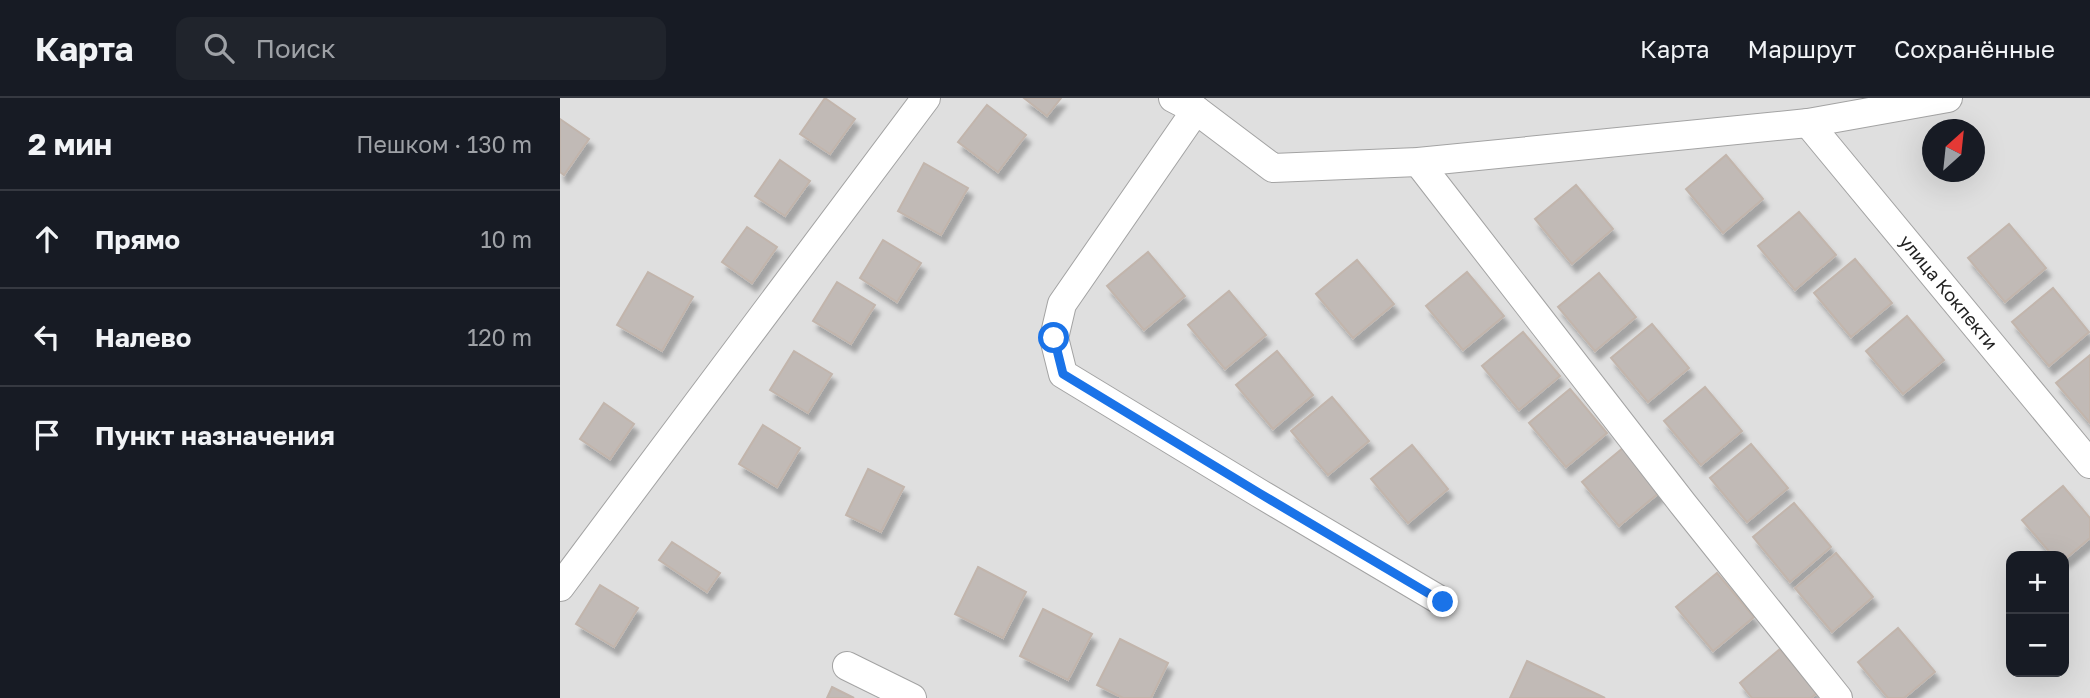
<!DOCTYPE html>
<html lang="ru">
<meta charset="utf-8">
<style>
:root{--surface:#171b24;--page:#20242c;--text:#f1f3f6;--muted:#9ea1a6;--line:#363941}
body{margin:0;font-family:"Golos Text",sans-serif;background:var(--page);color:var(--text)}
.controls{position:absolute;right:21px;bottom:21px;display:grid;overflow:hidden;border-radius:14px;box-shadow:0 7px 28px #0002}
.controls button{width:63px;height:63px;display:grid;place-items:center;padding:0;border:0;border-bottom:2px solid var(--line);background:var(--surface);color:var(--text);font:35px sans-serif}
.compass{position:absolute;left:1362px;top:21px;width:63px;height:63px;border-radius:50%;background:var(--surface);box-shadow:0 7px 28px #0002;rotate:27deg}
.stop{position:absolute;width:21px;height:21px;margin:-16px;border:5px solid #1a73e8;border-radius:50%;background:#fff}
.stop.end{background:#1a73e8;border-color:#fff;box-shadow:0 2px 7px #0008}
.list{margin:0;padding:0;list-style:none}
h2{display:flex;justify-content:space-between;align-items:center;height:91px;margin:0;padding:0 28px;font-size:30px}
h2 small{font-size:23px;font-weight:400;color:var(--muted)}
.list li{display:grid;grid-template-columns:46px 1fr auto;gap:21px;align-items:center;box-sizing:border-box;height:98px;padding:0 28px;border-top:2px solid var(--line)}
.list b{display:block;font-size:26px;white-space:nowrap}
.list em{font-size:23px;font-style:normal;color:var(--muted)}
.icon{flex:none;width:38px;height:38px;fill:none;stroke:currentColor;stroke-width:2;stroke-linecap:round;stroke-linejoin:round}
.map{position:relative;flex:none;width:1530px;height:600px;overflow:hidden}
header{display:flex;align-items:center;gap:42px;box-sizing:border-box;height:98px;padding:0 35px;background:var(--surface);border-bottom:2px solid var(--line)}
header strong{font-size:33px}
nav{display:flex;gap:38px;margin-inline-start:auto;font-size:24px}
.search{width:490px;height:63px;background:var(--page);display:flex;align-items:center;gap:18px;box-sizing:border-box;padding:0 24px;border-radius:14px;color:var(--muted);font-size:26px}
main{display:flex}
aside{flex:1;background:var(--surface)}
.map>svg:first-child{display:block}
.residential{fill:#dfdfdf;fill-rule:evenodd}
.building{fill:#c1bab6;stroke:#c2b5ac;stroke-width:2;filter:url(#shadow)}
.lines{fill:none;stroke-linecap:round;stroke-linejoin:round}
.minor-casing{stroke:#a3a3a3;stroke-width:30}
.minor{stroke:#fff;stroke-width:28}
.route{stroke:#1a73e8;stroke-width:9}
.labels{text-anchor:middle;stroke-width:7;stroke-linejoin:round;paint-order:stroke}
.street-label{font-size:18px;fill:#222;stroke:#fff}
</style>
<header>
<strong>Карта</strong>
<div class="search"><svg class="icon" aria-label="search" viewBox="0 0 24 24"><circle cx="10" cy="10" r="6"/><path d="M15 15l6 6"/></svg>Поиск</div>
<nav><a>Карта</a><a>Маршрут</a><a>Сохранённые</a></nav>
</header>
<main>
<aside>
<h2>2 мин<small>Пешком · 130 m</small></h2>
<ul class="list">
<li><svg class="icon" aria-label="ahead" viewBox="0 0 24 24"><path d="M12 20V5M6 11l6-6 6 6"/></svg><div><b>Прямо</b></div><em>10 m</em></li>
<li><svg class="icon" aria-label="left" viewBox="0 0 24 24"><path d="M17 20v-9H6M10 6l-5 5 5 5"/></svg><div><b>Налево</b></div><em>120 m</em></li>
<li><svg class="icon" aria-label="arrive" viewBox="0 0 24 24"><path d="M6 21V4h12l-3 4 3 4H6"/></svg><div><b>Пункт назначения</b></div></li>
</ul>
</aside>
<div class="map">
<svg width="1530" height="600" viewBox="0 0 1530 600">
<defs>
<filter id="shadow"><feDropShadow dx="4.5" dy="8" stdDeviation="2" flood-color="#0004"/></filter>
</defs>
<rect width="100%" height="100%" fill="#f1eee9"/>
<path class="residential" d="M0,0H1530V600H0ZM1372,32H1414V74H1372ZM1451,458H1504V574H1451Z"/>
<path class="building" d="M265,0L295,21L270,56L240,36Z
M464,0H501L487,18Z
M427,7L466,37L438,74L398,44Z
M0,21L29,41L4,77L0,74Z
M1166,57L1203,101L1163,135L1126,91Z
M220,62L250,83L225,118L195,98Z
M364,65L408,90L381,137L338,113Z
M1016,87L1053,131L1012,166L975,121Z
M1239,114L1276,157L1235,192L1198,148Z
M1449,126L1486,170L1445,204L1408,160Z
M187,129L217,149L192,185L162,164Z
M323,142L361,165L337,204L300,180Z
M588,154L625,198L584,232L547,188Z
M1295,161L1332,205L1291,239L1254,195Z
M797,162L834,206L793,240L756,196Z
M88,174L133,199L102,253L57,227Z
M907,174L944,218L903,252L866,208Z
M1039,175L1076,219L1035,253L998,209Z
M277,184L315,207L291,246L253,223Z
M1493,190L1529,234L1489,268L1452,224Z
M669,193L706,237L665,271L628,227Z
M1347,218L1384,262L1343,296L1306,253Z
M1092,226L1129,270L1088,304L1051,260Z
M963,234L1000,278L959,312L922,268Z
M234,253L272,276L248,315L210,292Z
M717,253L753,297L713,331L676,287Z
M1530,257V325L1496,285Z
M1145,289L1182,333L1141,367L1104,323Z
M1010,291L1047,335L1006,369L969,325Z
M772,299L809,343L768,377L731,333Z
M44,305L74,326L50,361L20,341Z
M203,327L240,350L217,389L179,366Z
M1191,346L1228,390L1187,424L1150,380Z
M852,347L888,391L848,425L811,381Z
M1063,350L1100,394L1059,428L1022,384Z
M308,371L344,389L321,434L286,417Z
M1503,388L1530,420V440L1504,462V458H1493L1462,422Z
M1234,405L1271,449L1230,484L1193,439Z
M112,444L160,475L147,494L99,462Z
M1276,455L1313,499L1272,534L1235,490Z
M418,469L466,494L443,540L395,516Z
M1157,475L1194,519L1153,553L1116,509Z
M40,487L78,510L54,549L16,526Z
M483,511L532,536L508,582L460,558Z
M1338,530L1375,574L1344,600H1328L1298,564Z
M560,541L608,565L591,600H563L537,587Z
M1220,551L1257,595L1251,600H1192L1180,585Z
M967,563L1045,600H950Z
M272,589L294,600H267Z"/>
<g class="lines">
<defs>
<g id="minor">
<path d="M613,0L636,12L713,70L858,64L1248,25L1388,0"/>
<path d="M636,12L502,206L494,240L503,276L699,395L883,504"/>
<path id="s1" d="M1248,25L1530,366"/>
<path d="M858,64L1123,406L1278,600"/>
<path d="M0,489L366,0"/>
<path d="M287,568L352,600"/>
</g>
</defs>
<use href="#minor" class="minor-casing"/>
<use href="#minor" class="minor"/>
</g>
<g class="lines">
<path class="route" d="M494,240L503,276L699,395L883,504"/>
</g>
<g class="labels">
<g class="street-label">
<text dy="6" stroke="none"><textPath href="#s1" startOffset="220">улица Кокпекти</textPath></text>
</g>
</g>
</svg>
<div class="controls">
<button>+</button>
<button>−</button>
</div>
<svg class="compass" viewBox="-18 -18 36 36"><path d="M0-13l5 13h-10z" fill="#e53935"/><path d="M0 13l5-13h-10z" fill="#9ea1a6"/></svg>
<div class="stop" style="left:494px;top:240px"></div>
<div class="stop end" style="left:883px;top:504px"></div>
</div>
</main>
